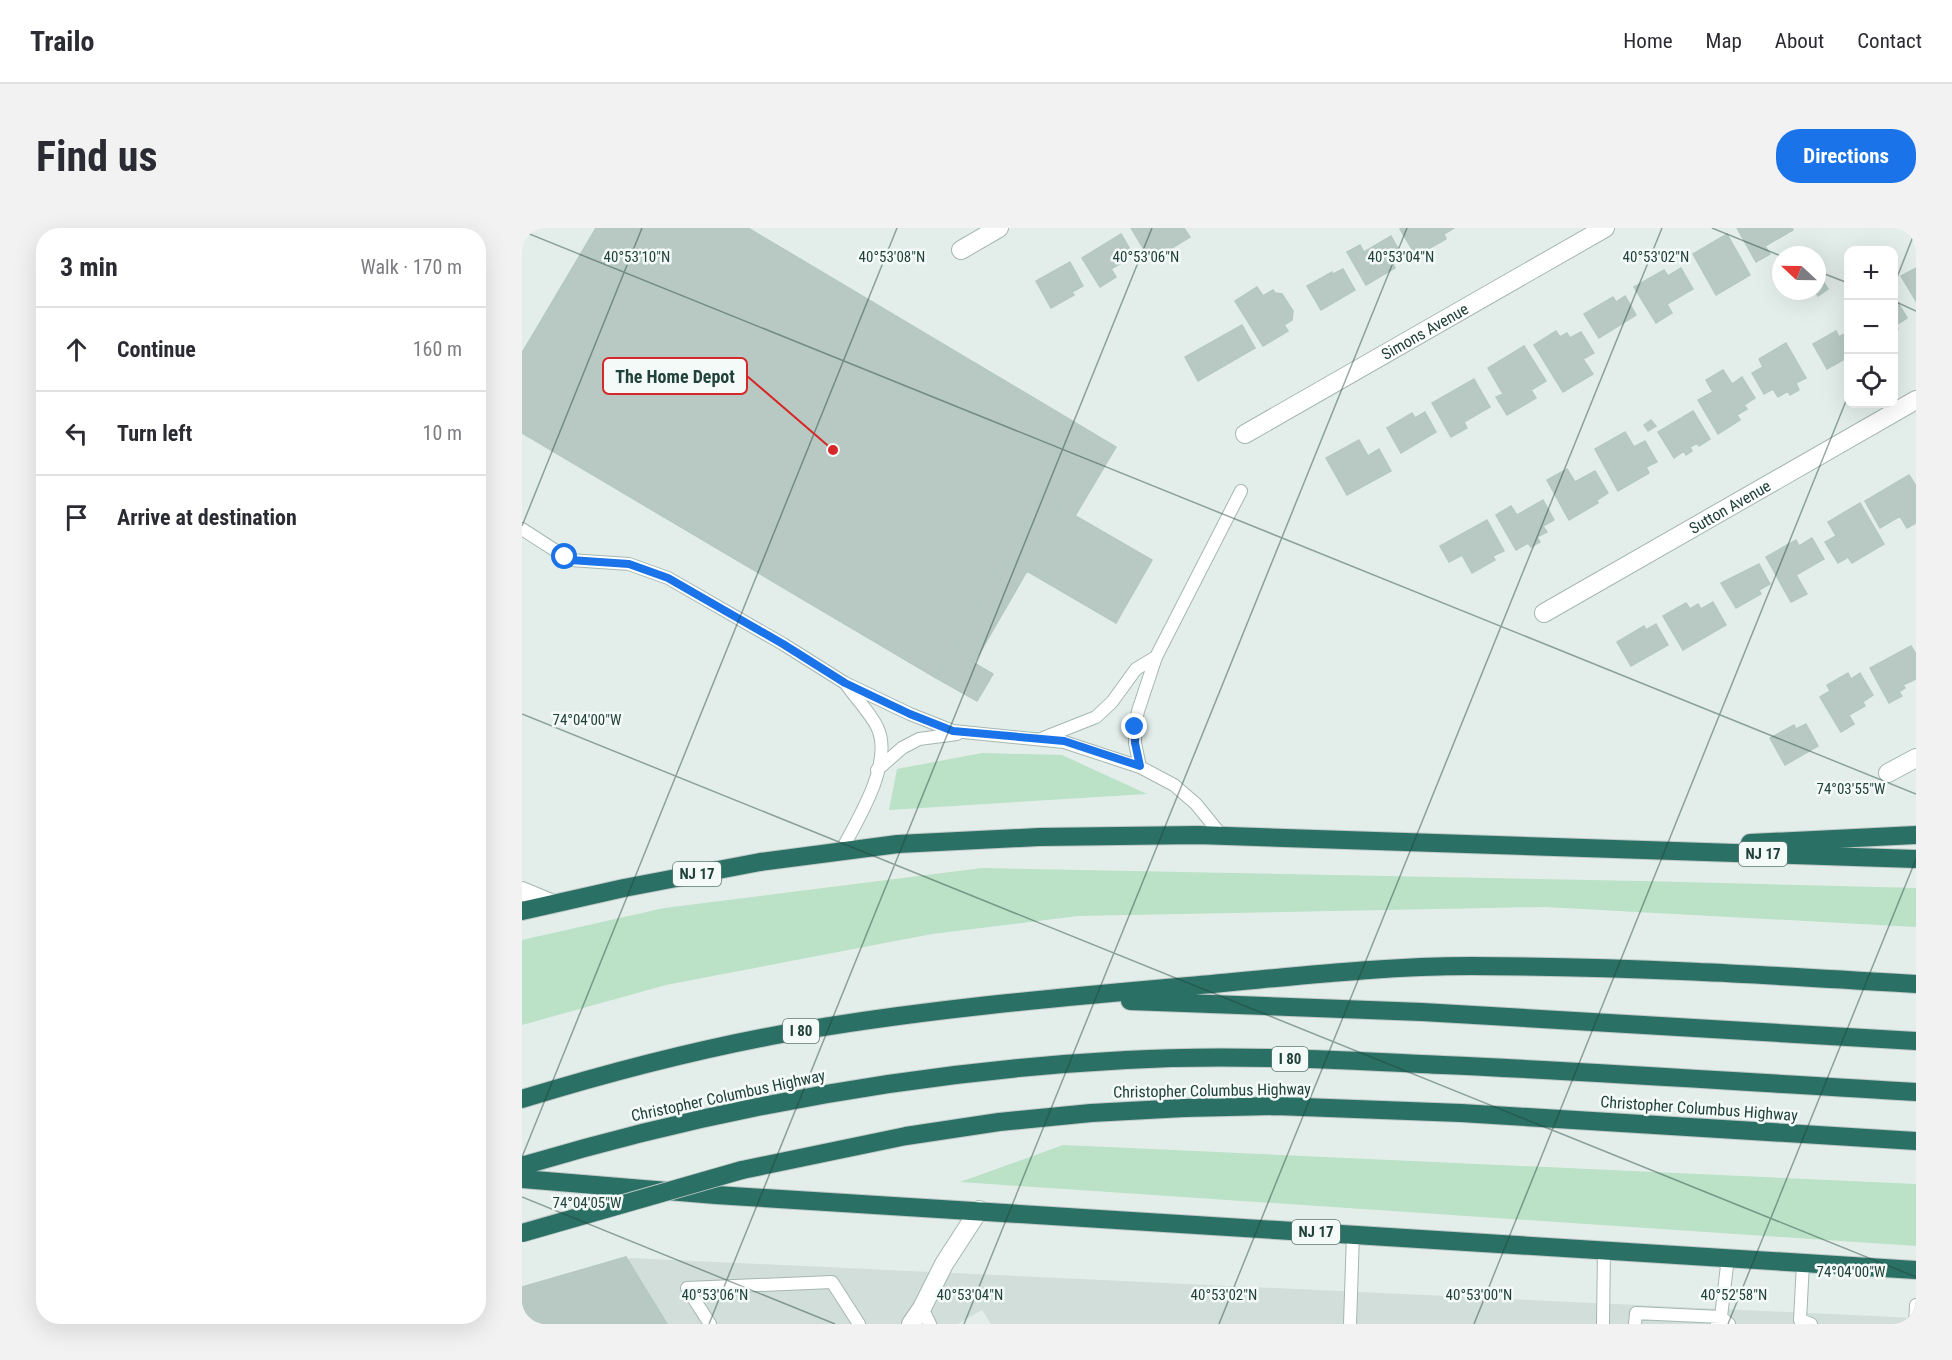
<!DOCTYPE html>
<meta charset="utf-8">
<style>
:root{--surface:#fff;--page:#f2f2f3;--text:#2b2b33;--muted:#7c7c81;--line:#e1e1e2;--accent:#1a73e8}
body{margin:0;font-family:"Roboto Condensed",sans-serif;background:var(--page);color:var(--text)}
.controls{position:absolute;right:18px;top:18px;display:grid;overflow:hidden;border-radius:12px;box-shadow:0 6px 24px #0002}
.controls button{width:54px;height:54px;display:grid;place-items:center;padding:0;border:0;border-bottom:2px solid var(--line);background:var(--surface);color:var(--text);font:30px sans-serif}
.compass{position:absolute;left:1250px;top:18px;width:54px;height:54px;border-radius:50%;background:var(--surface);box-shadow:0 6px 24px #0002;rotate:292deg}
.stop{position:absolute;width:18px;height:18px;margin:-14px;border:4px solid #1a73e8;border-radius:50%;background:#fff}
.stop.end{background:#1a73e8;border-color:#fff;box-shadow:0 2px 6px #0008}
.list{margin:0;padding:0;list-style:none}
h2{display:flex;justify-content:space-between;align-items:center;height:78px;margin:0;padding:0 24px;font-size:26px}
h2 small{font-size:20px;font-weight:400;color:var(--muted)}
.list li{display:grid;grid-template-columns:39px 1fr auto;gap:18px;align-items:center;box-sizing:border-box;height:84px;padding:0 24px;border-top:2px solid var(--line)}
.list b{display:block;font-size:22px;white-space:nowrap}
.list em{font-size:20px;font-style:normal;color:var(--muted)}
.icon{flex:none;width:33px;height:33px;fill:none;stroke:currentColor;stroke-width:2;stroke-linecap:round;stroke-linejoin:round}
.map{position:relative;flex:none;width:1394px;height:1096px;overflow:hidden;border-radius:24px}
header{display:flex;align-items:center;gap:36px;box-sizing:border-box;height:84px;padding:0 30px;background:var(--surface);border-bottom:2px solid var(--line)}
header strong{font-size:28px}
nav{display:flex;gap:33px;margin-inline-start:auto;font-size:21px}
.intro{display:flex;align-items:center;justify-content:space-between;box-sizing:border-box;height:144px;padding:0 36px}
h1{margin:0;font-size:42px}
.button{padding:15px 27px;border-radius:24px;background:var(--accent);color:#fff;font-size:21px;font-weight:700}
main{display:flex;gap:36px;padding:0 36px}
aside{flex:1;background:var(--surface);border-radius:24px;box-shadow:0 6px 24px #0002}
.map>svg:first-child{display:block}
.built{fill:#d1ded9}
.green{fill:#bbe1c7}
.building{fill:#b8c9c3;stroke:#b5c9c1;stroke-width:1.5}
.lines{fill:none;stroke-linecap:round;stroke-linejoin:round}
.lane-casing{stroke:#a5b7b2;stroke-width:14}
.street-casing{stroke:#a5b7b2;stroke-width:20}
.highway-casing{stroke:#c1cac8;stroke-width:20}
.lane{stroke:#fff;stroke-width:12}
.street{stroke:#fff;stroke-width:18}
.highway{stroke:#2a7065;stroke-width:18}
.highway-bridge-casing{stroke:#c1cac8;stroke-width:20;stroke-linecap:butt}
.highway-bridge{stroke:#2a7065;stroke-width:18}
.route{stroke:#1a73e8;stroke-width:8}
.ticks{fill:none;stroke:#21423a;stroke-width:1.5;stroke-opacity:0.45}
.labels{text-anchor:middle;stroke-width:5;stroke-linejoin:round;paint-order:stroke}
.shield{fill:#f4faf8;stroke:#607973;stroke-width:1.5}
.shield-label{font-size:15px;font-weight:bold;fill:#21423a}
.street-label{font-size:16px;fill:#21423a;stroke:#f4faf8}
.ticks-label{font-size:15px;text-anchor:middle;fill:#21423a;stroke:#f4faf8;stroke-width:5;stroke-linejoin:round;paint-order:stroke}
.leader{fill:none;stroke:#d62828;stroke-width:2}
.callout-dot{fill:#d62828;stroke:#f4faf8;stroke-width:2}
.callout{fill:#f4faf8;stroke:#d62828;stroke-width:2}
.callout-label{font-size:18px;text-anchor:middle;font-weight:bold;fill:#21423a}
</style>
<header>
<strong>Trailo</strong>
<nav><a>Home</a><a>Map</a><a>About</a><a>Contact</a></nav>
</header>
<div class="intro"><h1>Find us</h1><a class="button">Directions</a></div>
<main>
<aside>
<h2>3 min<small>Walk · 170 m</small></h2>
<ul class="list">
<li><svg class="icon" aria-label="ahead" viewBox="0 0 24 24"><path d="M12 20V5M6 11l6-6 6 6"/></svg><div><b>Continue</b></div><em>160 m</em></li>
<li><svg class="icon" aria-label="left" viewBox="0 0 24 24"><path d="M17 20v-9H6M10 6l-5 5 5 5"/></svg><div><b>Turn left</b></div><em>10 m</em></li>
<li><svg class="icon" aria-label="arrive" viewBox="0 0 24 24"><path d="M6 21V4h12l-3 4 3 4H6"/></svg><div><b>Arrive at destination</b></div></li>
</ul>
</aside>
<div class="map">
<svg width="1394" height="1096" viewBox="0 0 1394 1096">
<rect width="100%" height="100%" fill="#e3eeea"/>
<path class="built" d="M109,1030L1394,1090V1096H469L460,1082L436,1096H0V1065Z"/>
<path class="green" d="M460,525L540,527L625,566L367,582L375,541Z
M460,640L1121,653L1394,660V699L1023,679L556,688L410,706L144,757L0,797V712L142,680Z
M541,917L1394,956V1018L438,954Z"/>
<path class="building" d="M74,0H226L594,219L553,288L519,268L414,450L0,205V125Z
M609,0H662L668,9L629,33Z
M880,0H932L922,6L924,11L894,28L878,1Z
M1215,0H1270L1271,2L1243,18L1248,26L1234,34Z
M599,6L609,23L598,30L601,34L589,41L594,49L578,59L560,30Z
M1205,6L1228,47L1194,67L1171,26Z
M869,8L881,29L871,35L873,40L844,57L825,24L838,17L842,24Z
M548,34L561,58L550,64L552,67L529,80L514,53Z
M1159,40L1171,61L1145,76L1150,85L1134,95L1112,59L1142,42L1146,48Z
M1394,40V73L1379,48Z
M821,41L833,62L799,82L785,58L810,44L811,46Z
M1301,53L1306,61L1296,68L1293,63H1295V56Z
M735,59L741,68L751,62L753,65L760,66L771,83L770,92L762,97L766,103L741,118L713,73Z
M1103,68L1114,87L1077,110L1062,86L1091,69L1094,74Z
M1372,68L1385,90L1374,97L1376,101L1372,104Z
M720,97L733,120L676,153L663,129Z
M1034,103L1038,109L1045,105L1048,110L1059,104L1072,125L1061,131L1071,146L1041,164L1012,117Z
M1314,103L1317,109L1326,104V129L1305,141L1291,116Z
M1264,115L1284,150L1274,155L1277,162L1268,167L1266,163L1256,169L1251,161L1242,166L1230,145L1241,139L1237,131Z
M1002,118L1024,153L1009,162L1014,170L985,187L974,169L981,166L966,140Z
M1201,142L1210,156L1220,149L1233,170L1222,177L1225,181L1215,187L1218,192L1196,206L1176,172L1191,164L1184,152Z
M952,151L968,179L942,194L945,200L929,209L910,175Z
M1171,183L1188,211L1177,218L1175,215L1168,219L1170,223L1164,227L1162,223L1152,230L1136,204Z
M903,184L914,204L879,225L865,200L890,185L893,190Z
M1129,192L1134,198L1126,203L1122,197Z
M1103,204L1112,219L1123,213L1135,234L1124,239L1127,245L1096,263L1073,221Z
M837,212L846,228L857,221L869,243L825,267L804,230Z
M1045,241L1053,254L1073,243L1086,265L1075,272L1076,275L1047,292L1025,252Z
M1387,247L1394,258V295L1385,300L1378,288L1358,300L1343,273Z
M519,268L630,332L594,395L505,343L452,435L430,422Z
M1021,272L1032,292L1021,298L1025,304L1015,309L1018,314L1009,319L1006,315L994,322L974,287L989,278L995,287Z
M1338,275L1362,316L1330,335L1326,329L1316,335L1303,314L1314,308L1306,294Z
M965,292L982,323L971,328L973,332L950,345L940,327L927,334L918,318Z
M1290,310L1302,331L1274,347L1285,366L1269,374L1244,329L1274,312L1277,318Z
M1237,336L1248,356L1237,362L1239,366L1214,380L1199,355Z
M1191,374L1204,397L1161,422L1141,388L1164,375L1168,381L1176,376L1179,381Z
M1134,396L1146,417L1109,438L1095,414L1122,398L1124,402Z
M1389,418L1394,426V451L1381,457L1383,460L1377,464L1380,468L1367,475L1348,440Z
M430,422L471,446L455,473L414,450Z
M1326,445L1329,451L1338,445L1351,467L1341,474L1343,478L1327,487L1332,496L1319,504L1298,469L1308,463L1305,457Z
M1284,496L1296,518L1263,537L1248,510L1272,497L1274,501Z
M104,1029L145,1096H0V1059Z"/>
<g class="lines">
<defs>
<path id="lane" d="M0,301L48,332L107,336L146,350L261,416L323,455L388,486L431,503L542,514L618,539L652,557L674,576L700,608
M521,510L574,489L590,474L614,441L634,429
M618,539L613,515V499L616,483L634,429L719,263
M355,542L380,520L397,511L435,506
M319,623C335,593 371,536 356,501C351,488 332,468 324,456
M1281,1035L1278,1092L1289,1096
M400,1080L408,1096
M1195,1095L1199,1089L1206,1029
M188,1096L165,1060L310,1054L337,1096
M828,1096L831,1006
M1081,1096L1082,1022
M1113,1096L1114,1085L1199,1089L1207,1096
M1393,1096L1394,1077"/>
<g id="street">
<path d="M439,22L477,0"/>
<path id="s1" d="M723,206L1083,0"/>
<path id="s2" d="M1022,385L1394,172"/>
<path d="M1366,545L1394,530"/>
<path d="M0,663L31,676"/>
<path d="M389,1096L400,1080L422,1036L457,982"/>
</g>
<path id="highway" d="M1228,615L1394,607
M0,683L102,660L238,634L376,616L517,609L676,607L1394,631
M608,773L900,784L1394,813
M0,871C85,845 173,822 260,806C395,782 531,770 667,758C761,750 855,738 949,738C1098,738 1246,747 1394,756
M0,938C197,879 399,843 604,832C709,826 816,832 921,837C1079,844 1237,855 1394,864
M220,942L384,908L477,894L569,885L662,880L754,878L939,885L1394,913
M0,951L194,967L1394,1042"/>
</defs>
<use href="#lane" class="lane-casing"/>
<use href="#street" class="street-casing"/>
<use href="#highway" class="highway-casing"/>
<use href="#lane" class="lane"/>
<use href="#street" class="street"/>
<use href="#highway" class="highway"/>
<defs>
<path id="highway-bridge" d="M0,1005L220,942"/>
</defs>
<use href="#highway-bridge" class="highway-bridge-casing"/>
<use href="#highway-bridge" class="highway-bridge"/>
</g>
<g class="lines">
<path class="route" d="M43,329L48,332L107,336L146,350L261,416L323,455L388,486L431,503L542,513L618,538L613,515V499"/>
</g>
<path class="ticks" d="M1190,0L1259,28M0,3L1394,566M1295,43L1326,55M1372,57L1394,1M1372,73L1394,83M0,298L120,0M0,486L1394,1049M0,929L375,0M0,969L313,1096M187,1096L630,0M442,1096L885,0M697,1096L1140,0M952,1096L1326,168M1206,1096L1394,631"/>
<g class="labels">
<g class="shield">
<rect x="1217" y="614" width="48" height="24" rx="4.5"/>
<rect x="151" y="634" width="48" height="24" rx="4.5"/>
<rect x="261" y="791" width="36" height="24" rx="4.5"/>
<rect x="750" y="819" width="36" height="24" rx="4.5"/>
<rect x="770" y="992" width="48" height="24" rx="4.5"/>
</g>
<g class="shield-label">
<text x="1241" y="631">NJ 17</text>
<text x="175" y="651">NJ 17</text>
<text x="279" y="808">I 80</text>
<text x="768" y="836">I 80</text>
<text x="794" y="1009">NJ 17</text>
</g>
<g class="street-label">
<text dy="6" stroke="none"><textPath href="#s1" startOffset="207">Simons Avenue</textPath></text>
<text dy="6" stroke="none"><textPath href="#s2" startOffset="214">Sutton Avenue</textPath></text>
<text transform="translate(690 862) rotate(-1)" y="6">Christopher Columbus Highway</text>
<text transform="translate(206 867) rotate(-12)" y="6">Christopher Columbus Highway</text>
<text transform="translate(1177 880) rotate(4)" y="6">Christopher Columbus Highway</text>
</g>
</g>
<g class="ticks-label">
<text x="115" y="34">40°53'10"N</text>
<text x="624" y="34">40°53'06"N</text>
<text x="879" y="34">40°53'04"N</text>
<text x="1134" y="34">40°53'02"N</text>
<text x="370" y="34">40°53'08"N</text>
<text x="65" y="497">74°04'00"W</text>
<text x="1329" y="566">74°03'55"W</text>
<text x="65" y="980">74°04'05"W</text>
<text x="1329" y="1049">74°04'00"W</text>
<text x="193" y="1072">40°53'06"N</text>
<text x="448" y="1072">40°53'04"N</text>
<text x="702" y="1072">40°53'02"N</text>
<text x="957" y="1072">40°53'00"N</text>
<text x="1212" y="1072">40°52'58"N</text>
</g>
<path class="leader" d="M311 222L225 148"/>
<circle class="callout-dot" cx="311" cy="222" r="6"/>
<rect class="callout" x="81" y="130" width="144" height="36" rx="6"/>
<g class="callout-label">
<text x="153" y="155">The Home Depot</text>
</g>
</svg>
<div class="controls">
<button>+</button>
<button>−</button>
<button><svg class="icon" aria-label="locate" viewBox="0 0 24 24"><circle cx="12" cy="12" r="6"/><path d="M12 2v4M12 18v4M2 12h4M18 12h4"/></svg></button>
</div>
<svg class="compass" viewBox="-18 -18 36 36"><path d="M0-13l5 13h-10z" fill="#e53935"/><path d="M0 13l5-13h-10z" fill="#7c7c81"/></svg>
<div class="stop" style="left:43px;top:329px"></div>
<div class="stop end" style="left:613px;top:499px"></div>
</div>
</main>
